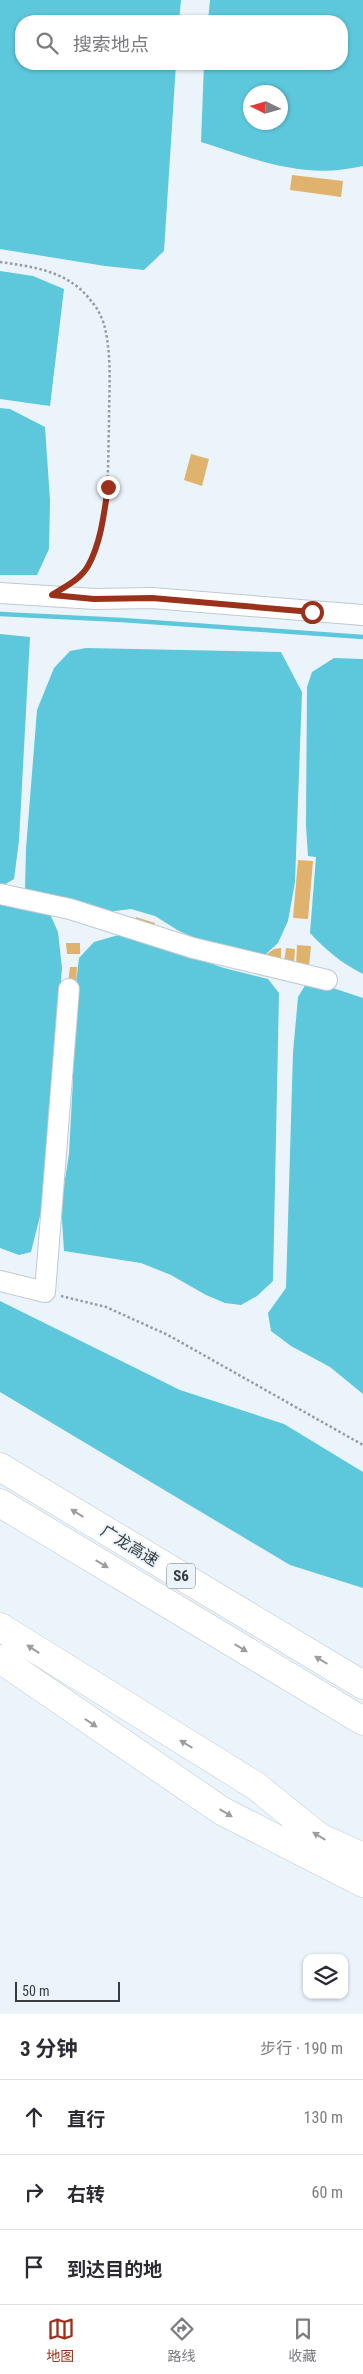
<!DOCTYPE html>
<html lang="zh">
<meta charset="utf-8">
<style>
:root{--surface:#fff;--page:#f7f7f7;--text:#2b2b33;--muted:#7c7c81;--line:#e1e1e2;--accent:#9a321b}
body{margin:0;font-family:"Roboto Condensed","Noto Sans SC",sans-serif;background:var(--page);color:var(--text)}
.controls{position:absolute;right:15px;bottom:15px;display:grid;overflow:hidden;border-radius:10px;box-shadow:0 1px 4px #0004}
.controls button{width:45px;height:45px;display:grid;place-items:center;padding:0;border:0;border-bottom:1px solid var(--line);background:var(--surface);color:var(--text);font:25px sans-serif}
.compass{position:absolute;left:243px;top:85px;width:45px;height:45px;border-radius:50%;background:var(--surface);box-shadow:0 1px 4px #0004;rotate:275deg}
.scale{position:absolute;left:15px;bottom:12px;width:105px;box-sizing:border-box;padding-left:5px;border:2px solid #383c3e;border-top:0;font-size:14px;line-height:18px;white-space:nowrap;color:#383c3e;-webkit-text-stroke:4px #ebf4fb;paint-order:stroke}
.stop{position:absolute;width:15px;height:15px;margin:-11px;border:4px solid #9a321b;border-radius:50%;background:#fff}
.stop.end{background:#9a321b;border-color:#fff;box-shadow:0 1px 5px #0008}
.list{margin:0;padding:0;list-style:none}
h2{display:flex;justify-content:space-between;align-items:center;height:65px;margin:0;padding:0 20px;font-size:21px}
h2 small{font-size:16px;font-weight:400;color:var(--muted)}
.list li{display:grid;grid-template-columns:32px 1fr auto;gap:15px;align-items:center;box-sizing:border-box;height:75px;padding:0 20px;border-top:1px solid var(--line)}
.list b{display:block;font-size:19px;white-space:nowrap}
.list em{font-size:16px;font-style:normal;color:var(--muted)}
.icon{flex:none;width:28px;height:28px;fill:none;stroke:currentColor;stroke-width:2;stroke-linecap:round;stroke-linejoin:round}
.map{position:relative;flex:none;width:363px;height:2014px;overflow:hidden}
.search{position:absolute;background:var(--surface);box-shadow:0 1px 4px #0004;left:15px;right:15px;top:15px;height:55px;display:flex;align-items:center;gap:12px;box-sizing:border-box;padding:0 18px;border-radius:20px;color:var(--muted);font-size:19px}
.sheet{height:290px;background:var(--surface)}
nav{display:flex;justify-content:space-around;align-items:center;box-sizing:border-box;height:70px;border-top:1px solid var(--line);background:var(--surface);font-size:14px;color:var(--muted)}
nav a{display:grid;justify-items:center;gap:2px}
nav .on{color:var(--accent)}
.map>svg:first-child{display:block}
.water{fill:#5dc7dc;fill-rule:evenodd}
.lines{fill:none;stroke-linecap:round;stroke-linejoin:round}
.stream{stroke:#5dc7dc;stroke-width:4.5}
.building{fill:#dfb26d}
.minor-casing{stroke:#c1c9cf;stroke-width:22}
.highway-casing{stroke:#c1c9cf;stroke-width:29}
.path{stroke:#959ba0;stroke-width:2.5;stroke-dasharray:2.5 2.5;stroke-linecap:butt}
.minor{stroke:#fff;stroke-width:20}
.highway{stroke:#fff;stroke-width:28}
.oneway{fill:#9c9e9e}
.route{stroke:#9a321b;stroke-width:6}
.labels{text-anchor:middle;stroke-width:4;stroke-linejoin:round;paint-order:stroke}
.shield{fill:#ebf4fb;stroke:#6e7377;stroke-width:1}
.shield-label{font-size:15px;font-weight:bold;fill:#383c3e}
.street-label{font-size:16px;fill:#383c3e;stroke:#ebf4fb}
</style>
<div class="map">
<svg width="363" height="2014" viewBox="0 0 363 2014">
<rect width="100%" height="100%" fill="#ebf4fb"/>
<path class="water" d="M0,0H181L179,21H21V64H176L164,251L144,270L105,266L0,249Z
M210,0H363V166C303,180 258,160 201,142L204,64H342V21H208ZM250,92H280V122H250Z
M0,271L33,276L64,289L50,406L0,399Z
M0,408L10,409L45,427L50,500L49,549L37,575H0Z
M0,634L30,637L19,841L14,879L4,885L0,884Z
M86,648L281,652L302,692L295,882L288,921L278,943L265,955L211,945L179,931L155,916L131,909L107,912L25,890L26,849L37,710L54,668L70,651Z
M334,658L363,659V974C341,963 326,950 310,933L316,857L308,856L306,826L307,687L312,672Z
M0,900L50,914L58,932L62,968L44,1200L31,1252L19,1255L0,1248Z
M122,934L224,968L268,979L279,993L273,1281L257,1296L241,1305L225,1303L206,1295L171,1275L141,1263L64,1251L61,1205L69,1154L73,1080L72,1016L79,958L94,942Z
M306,984L327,986L363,998V1394L330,1367L291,1346L271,1331L268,1313L286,1288L293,1053L298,997Z
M0,1301L180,1390L284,1424L363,1472V1588L290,1565L0,1392Z"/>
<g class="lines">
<path class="stream" d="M0,614L122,620L363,637"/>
</g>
<path class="building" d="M292,175L343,181L341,197L290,190Z
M191,454L209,459L202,486L184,480Z
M298,860L313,861L308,919L293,918Z
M136,917L155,923L152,932L133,926Z
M66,943H80V954H67Z
M297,945L311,946L309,966L296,965Z
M281,948V963H267V954L274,949Z
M286,948L295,949L294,964L284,963Z
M70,967H77L76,983H68Z"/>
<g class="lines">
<defs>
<path id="minor" d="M0,593L95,599L152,598L363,615
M0,894L70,909L193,948L327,980
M0,1281L45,1292L69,989"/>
<path id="highway" d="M0,1467L363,1685
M0,1503L363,1721
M0,1627L256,1786L319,1837L363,1857
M0,1659L222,1811L363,1883"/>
</defs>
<use href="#minor" class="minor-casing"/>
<use href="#highway" class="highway-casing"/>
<path class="path" d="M0,262C34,267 69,271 91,301C97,307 103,319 105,328C112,359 109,391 109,422C108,459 109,496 101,532C96,552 88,567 74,581
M61,1296L106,1307L168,1335L363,1445"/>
<use href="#minor" class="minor"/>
<use href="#highway" class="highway"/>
</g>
<defs><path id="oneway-solid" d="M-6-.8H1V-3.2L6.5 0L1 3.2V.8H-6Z" transform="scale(1.25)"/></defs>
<g class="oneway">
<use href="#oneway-solid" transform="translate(77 1513) rotate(-149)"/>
<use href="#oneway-solid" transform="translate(102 1564) rotate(31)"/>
<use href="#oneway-solid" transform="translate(241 1648) rotate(31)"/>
<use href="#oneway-solid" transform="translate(33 1649) rotate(-147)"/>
<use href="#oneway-solid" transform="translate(321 1660) rotate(-149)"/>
<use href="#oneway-solid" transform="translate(91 1723) rotate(34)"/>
<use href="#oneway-solid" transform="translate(186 1744) rotate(-149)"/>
<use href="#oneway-solid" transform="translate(226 1813) rotate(31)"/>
<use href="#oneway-solid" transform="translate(319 1836) rotate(-149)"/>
</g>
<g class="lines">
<path class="route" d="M108,487C104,513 101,543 88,566C80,580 64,587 52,595L94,599L152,598L312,612"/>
</g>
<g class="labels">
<rect class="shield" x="167" y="1563.5" width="28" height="25" rx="4"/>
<g class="shield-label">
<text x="181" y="1581">S6</text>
</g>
<g class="street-label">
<text transform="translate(130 1545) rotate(31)" y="6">广龙高速</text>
</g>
</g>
</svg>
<div class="controls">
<button><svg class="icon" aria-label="layers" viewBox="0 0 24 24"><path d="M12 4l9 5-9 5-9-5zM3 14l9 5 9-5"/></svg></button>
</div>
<svg class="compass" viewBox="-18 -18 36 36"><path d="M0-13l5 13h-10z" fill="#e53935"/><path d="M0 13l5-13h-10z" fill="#7c7c81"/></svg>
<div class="scale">50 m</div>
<div class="stop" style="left:312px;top:612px"></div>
<div class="stop end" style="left:108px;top:487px"></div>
<div class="search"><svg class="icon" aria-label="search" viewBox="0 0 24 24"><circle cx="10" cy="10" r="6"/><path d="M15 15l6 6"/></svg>搜索地点</div>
</div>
<section class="sheet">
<h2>3 分钟<small>步行 · 190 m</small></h2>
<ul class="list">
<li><svg class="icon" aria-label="ahead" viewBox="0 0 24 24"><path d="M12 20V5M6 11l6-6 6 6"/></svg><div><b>直行</b></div><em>130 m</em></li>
<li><svg class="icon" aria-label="right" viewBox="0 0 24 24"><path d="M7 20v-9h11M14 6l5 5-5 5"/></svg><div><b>右转</b></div><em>60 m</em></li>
<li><svg class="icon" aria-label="arrive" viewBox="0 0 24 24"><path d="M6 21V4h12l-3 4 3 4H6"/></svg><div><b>到达目的地</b></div></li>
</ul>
</section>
<nav>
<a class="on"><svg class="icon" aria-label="map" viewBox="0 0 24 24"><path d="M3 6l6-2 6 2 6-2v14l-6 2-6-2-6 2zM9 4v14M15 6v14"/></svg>地图</a>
<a><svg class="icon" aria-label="directions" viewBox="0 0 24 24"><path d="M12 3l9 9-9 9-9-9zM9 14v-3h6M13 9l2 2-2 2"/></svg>路线</a>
<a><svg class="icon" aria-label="saved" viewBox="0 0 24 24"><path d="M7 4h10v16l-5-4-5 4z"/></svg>收藏</a>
</nav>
